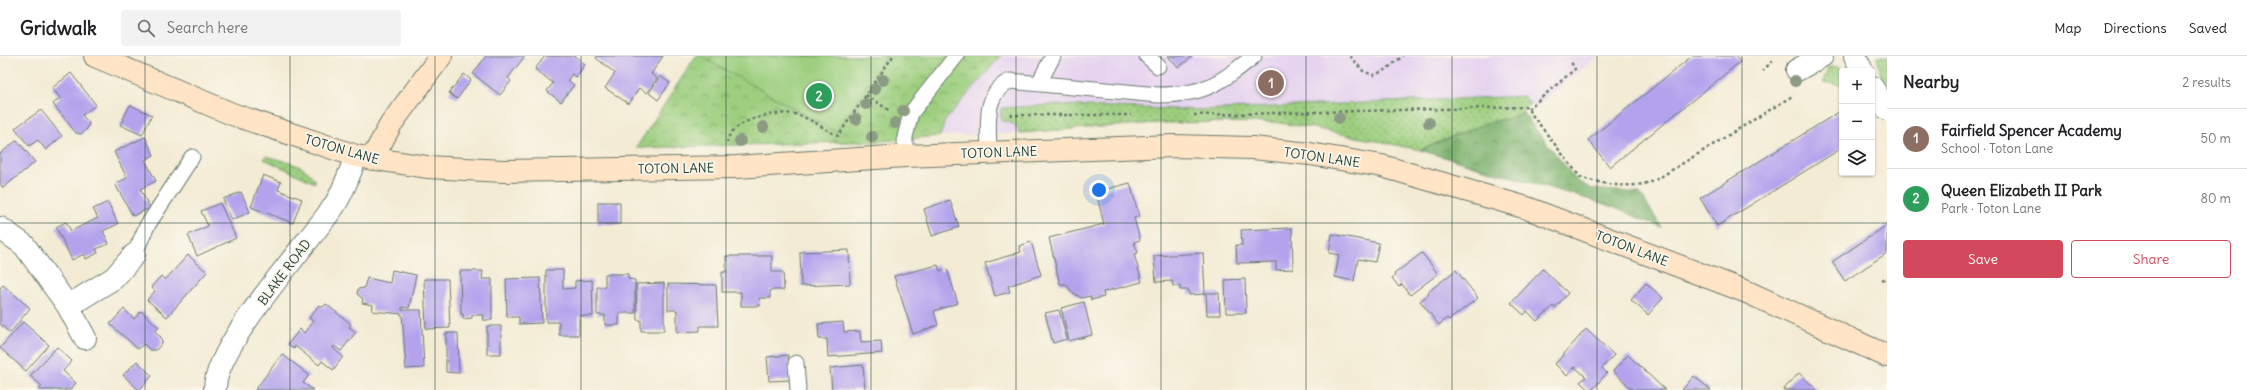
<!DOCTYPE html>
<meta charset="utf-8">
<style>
:root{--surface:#fff;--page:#f2f2f2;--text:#202124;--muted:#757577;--line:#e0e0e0;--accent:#d1495b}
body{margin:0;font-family:Delius,sans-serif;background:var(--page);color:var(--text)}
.controls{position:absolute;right:12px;top:12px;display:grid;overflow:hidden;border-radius:4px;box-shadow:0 1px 3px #0004}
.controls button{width:36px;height:36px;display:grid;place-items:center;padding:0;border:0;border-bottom:1px solid var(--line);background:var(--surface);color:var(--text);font:20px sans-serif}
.you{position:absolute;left:1099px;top:134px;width:14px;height:14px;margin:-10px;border:3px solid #fff;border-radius:50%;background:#1a73e8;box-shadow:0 0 0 6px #1a73e833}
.badge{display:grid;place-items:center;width:26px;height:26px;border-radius:50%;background:var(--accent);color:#fff;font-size:13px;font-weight:700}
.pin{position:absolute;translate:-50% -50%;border:2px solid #fff;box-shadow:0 1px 4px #0006}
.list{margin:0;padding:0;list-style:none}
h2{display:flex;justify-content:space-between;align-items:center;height:52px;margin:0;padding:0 16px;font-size:17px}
h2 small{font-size:13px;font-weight:400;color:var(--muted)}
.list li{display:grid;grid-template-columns:26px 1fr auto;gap:12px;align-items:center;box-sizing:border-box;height:60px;padding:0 16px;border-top:1px solid var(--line)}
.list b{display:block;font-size:15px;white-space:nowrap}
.list p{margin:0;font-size:13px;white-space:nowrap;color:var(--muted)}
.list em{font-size:13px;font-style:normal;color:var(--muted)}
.actions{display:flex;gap:8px;padding:12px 16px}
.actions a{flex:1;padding:9px 0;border:1px solid var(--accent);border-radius:4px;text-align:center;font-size:14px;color:var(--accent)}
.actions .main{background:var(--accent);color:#fff}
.icon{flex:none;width:22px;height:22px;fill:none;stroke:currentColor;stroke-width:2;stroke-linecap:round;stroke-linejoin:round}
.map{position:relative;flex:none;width:1887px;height:334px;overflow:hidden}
header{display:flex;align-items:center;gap:24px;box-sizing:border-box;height:56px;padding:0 20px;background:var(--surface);border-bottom:1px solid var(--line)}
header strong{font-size:19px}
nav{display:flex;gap:22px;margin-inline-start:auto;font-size:14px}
.search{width:280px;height:36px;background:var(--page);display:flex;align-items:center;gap:10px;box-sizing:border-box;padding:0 14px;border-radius:4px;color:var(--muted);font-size:15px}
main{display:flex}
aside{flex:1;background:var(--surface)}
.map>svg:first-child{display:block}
.built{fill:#e6d3f0}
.grass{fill:url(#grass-dots);stroke:#5e865a}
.forest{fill:url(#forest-crowns);stroke:#4e7851}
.park{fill:url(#park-crowns);stroke:#5e865a}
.pitch{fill:#9dcf7f;stroke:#5e865a}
.building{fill:#b3a3ed}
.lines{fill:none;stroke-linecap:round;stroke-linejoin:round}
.lane-casing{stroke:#697a6c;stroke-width:17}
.street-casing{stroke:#697a6c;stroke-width:24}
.secondary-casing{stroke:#697a6c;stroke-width:24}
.path{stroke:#697a6c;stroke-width:2.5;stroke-dasharray:3 3;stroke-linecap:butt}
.lane{stroke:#fff;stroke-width:15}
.street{stroke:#fff;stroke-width:22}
.secondary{stroke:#ffe4c6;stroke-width:22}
.tree{fill:#8c9b84}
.grid{fill:none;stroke:#1f3d34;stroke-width:1;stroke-opacity:0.55}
.labels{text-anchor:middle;stroke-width:3.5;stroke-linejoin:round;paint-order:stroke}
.street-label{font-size:13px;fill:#1f3d34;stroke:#fbf7ec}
</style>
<header>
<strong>Gridwalk</strong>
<div class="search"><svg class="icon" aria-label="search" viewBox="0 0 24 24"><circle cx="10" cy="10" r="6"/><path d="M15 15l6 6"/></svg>Search here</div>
<nav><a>Map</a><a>Directions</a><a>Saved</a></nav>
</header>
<main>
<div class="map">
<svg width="1887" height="334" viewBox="0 0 1887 334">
<defs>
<pattern id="grass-dots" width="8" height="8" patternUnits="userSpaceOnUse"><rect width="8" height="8" fill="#9dcf7f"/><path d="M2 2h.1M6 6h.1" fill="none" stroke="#7fa969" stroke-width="1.8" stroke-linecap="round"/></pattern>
<pattern id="forest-crowns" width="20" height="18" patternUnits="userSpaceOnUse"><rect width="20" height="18" fill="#7eb26e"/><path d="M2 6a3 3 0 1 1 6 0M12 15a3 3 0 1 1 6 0" fill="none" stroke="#67925b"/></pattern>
<pattern id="park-crowns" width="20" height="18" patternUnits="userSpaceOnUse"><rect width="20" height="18" fill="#9dcf7f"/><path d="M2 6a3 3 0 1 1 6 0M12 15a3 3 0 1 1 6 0" fill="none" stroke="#7fa969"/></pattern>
</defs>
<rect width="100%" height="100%" fill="#fbf7ec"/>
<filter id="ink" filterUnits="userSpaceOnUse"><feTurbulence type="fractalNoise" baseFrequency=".025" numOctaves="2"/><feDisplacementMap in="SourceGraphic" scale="8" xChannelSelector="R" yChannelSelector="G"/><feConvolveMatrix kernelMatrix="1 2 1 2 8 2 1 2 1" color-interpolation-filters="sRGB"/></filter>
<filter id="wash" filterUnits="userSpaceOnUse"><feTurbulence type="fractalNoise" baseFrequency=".012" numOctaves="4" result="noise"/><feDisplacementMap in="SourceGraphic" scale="16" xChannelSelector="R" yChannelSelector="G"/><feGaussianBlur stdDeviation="0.9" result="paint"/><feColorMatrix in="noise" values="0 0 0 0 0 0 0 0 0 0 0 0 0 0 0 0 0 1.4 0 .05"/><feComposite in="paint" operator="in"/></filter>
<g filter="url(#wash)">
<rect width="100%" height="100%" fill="#f3ebd4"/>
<path class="built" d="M1001,0H1598L1534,53L1524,40L1202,54L1053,49L1001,52L1016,70L1019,77L940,80L945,65Z"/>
<path class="grass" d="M1877,0H1887V38L1882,28Z
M1828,11H1838L1844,15H1842V29L1823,26Z
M1524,40L1530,48L1522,54L1523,57L1507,63L1491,65L1420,94L1313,72L1273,66L1157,67L1019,77C1017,67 1010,66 1001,65V52L1053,49L1202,54Z
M266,100C282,105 311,109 315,127L264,103Z"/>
<path class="forest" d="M1523,57L1577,125L1592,133L1640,137L1662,172L1608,149L1420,94L1491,65L1507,63Z"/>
<path class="park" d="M696,0H1001L945,65L940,80L880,85L636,92Z"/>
<path class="pitch" d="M712,0H887L836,76L709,5Z"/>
<g id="blocks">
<path class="building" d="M486,0H525L508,22L511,25L500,39L473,18Z
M545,0H575L585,8L576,21L572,18L568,24L574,29L561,46L547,35L553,27L535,13Z
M597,0H663L651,18L657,22L647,37L639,32L629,48L605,32L615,17L596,2Z
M1168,0H1193L1178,12Z
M1692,0H1735L1740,6L1610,111L1588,84Z
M71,17L96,49L82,59L89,67L87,73L81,78L76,77L53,48L60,42L52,32Z
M464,18L471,24L457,43L449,37Z
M660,20L670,27L658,44L649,37Z
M130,49L152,59L142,79L120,69Z
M41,54L62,80L46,94L38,84L29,90L15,72Z
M1842,54V92L1717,170L1700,142Z
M145,81L154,99L145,104L156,125L140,133L150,152L133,160L116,130L117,127L127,122L114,96Z
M17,84L35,106L3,132L0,128V98Z
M263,119L281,126L278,134L302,143L293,167L251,151Z
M1130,127L1139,160L1134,162L1140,184L1134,186L1138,197L1134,198L1142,226L1103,236L1104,241L1091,244L1090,240L1081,242L1071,235L1066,228H1060L1049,182L1104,168L1096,136Z
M241,136L250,156L232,164L223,143Z
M950,144L959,171L932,180L924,153Z
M108,146L118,168L103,175L109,188L96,193L98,197L86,203L84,198L72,204L56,171L66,166L71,175L98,162L93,153Z
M598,146H620V168H598Z
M220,147L236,182L197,200L188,179L208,170L201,155Z
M1887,169V197L1845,225L1832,206Z
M1292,172L1293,213L1276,214V206L1237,207L1236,189H1242L1241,174Z
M1332,178L1379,187L1375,206L1358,203L1354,225L1335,221L1339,199L1329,197Z
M1031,186L1041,219L1008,230L1010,236L995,240L985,207L1021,196L1019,190Z
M849,194L850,228L801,230L800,196Z
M1203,197L1205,238L1189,239V234H1180V230H1173L1172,225L1156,226L1154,200Z
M1422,197L1438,218L1410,239L1402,228L1399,231L1392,222L1395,220L1394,218Z
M188,199L207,216L167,261L147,244L155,235L151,231L161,220L165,224Z
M726,200H772V216H783L784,234H770V242H759L760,250H741V236H722V216H726Z
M938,209L940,215L947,213L958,247L934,255L938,269L913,278L894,220Z
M1543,213L1568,237L1555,252L1553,250L1537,265L1527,255L1524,259L1511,247Z
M392,214L416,219L409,252L402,251V254H421L424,312L406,313L402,258L372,255L373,249L362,247L363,243L357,238L358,233L364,232L367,222L390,227Z
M546,214H563V233L575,232V225L592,224L593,260H579V279H559V266H546Z
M1456,214L1478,242L1449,264L1447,262L1439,269L1420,245L1429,238L1428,236Z
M460,215H483L482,223H492V264H483L484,259H472V262L463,263V258H461Z
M605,218H628V223L635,224V257H619V269H605V259H597V231H605Z
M540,222L542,267L519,268V261H507L506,223Z
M424,223H448L450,272L426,273Z
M1245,223L1246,257H1226L1225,224Z
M664,227V275H641V264H637L636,228Z
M1646,227L1663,242L1648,259L1631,244Z
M668,228L716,229L718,270H700V275L677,276V254H668Z
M3,229L30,252L10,277L0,268V232Z
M1206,237H1219L1220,259H1207Z
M1084,246L1092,279L1069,285L1061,252Z
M326,248L351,268L349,271L356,276L341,295L334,290L333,292L343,301L333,314L322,305L319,309L295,290L294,293L288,288L300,273L304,277L313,265L309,262L319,249L323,251Z
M124,253L134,263L141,255L159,271L155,276L161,281L162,287L156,294H150L144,288L138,293L110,268Z
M1059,254L1067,283L1053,287L1045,257Z
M23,266L49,289L26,315L0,292Z
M843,266L844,276L860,275L861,286L881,285L882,297L828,301L827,283H819L818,268Z
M487,270H501V298H487Z
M1586,273L1614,299L1602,312L1607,317L1592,334H1589L1580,326L1586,321L1575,311L1567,320L1555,308Z
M446,277H458L459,317L446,316Z
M57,291L72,305L63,315L76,327L70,334H38L42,330L30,320Z
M282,298L309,319L303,327L313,334H255Z
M788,299L790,324L769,325L767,301Z
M1628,299L1665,334H1631L1632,333L1613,315Z
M137,305L152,320L139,334L123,319Z
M863,309L865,334H832L830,312Z
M1799,317L1817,334H1783Z
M1694,320L1711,334H1682Z"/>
</g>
</g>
<g filter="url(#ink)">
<use href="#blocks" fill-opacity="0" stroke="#697a6c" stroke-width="1"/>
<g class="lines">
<defs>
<path id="lane" d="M1147,0L1158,10
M1039,27L1053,0
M989,97C989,72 982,37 1010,25L1158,39C1204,39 1219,28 1254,0
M905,100V81L911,57L956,0
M134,199L147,170L192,101
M796,307L798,334"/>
<path id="street" d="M1855,0L1862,15
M1797,14L1822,0
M1872,31L1887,53
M0,172L24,189L68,250L85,282
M68,250L114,222L134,199
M215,334C213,291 307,189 334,150C344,135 350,116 356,100"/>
<path id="secondary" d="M95,0L232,58L356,100L427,111L503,115L736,111L905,100L1173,90L1253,92L1310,98L1382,110L1527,152L1747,236L1887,300
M372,103L391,68L441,0"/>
</defs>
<use href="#lane" class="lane-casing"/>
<use href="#street" class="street-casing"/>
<use href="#secondary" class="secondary-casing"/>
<path class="path" d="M1350,0L1363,15L1373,19L1384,15L1403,0
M1762,15L1773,5
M866,39L890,55
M1528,53L1575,13L1571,6
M1010,59H1131
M1194,59L1526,51L1580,121C1603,129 1632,133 1654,125L1794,39
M727,87C729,63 781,53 799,59C812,64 825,73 838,80L893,0
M1882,224L1887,221"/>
<use href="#lane" class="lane"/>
<use href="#street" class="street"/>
<use href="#secondary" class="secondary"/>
</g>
<g class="tree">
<circle cx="883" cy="24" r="6"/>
<circle cx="1795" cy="25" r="6"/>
<circle cx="875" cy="33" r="6"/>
<circle cx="866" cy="48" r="6"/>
<circle cx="903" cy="55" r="6"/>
<circle cx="1339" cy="62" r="6"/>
<circle cx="856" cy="63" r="6"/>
<circle cx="895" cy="67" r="6"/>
<circle cx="1429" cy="67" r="6"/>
<circle cx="763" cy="71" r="6"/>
<circle cx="872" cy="81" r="6"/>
<circle cx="740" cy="85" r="6"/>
</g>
</g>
<path class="grid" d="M145,0V334M290,0V334M435,0V334M581,0V334M726,0V334M871,0V334M1016,0V334M1161,0V334M1306,0V334M1452,0V334M1597,0V334M1742,0V334M0,167H1887"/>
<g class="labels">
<g class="street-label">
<text transform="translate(342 93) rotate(16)" y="5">TOTON LANE</text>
<text transform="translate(999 96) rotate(-2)" y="5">TOTON LANE</text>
<text transform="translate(1322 101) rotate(8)" y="5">TOTON LANE</text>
<text transform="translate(676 112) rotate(-1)" y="5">TOTON LANE</text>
<text transform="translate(1632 192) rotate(21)" y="5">TOTON LANE</text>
<text transform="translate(284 216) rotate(-53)" y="5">BLAKE ROAD</text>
</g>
</g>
</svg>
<div class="controls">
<button>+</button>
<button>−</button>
<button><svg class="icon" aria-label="layers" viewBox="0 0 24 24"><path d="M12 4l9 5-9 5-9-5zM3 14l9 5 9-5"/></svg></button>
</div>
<div class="you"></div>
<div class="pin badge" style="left:1271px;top:27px;background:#8d6e63">1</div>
<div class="pin badge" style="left:819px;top:40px;background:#2e9e5b">2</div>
</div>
<aside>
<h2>Nearby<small>2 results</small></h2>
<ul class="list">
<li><span class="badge" style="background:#8d6e63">1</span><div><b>Fairfield Spencer Academy</b><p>School · Toton Lane</p></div><em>50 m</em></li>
<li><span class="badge" style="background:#2e9e5b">2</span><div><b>Queen Elizabeth II Park</b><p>Park · Toton Lane</p></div><em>80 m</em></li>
</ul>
<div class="actions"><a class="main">Save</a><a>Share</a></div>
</aside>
</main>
